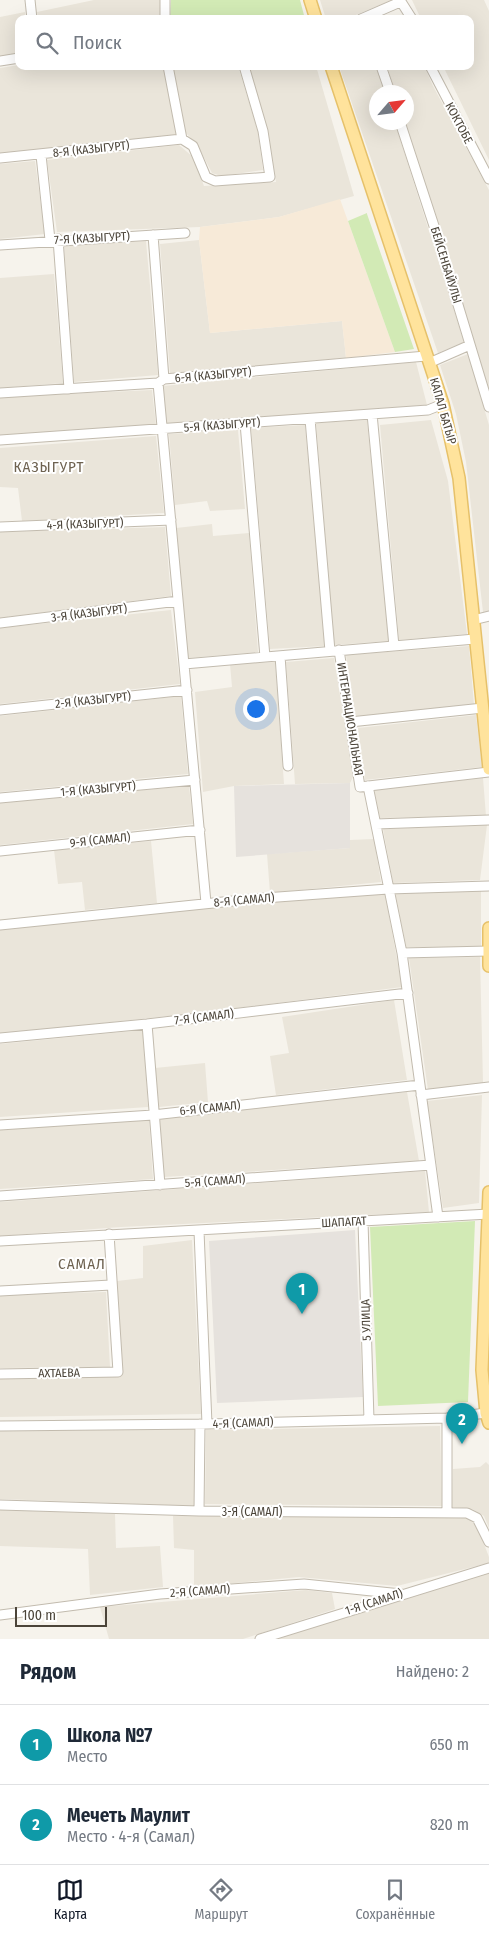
<!DOCTYPE html>
<html lang="ru">
<meta charset="utf-8">
<style>
:root{--surface:#fff;--page:#f6f6f7;--text:#1f2937;--muted:#747a83;--line:#e0e1e3;--accent:#111827}
body{margin:0;font-family:"Fira Sans Condensed",sans-serif;background:var(--page);color:var(--text)}
.compass{position:absolute;left:369px;top:85px;width:45px;height:45px;border-radius:50%;background:var(--surface);box-shadow:0 5px 20px #0002;rotate:62deg}
.scale{position:absolute;left:15px;bottom:12px;width:92px;box-sizing:border-box;padding-left:5px;border:2px solid #4b4439;border-top:0;font-size:14px;line-height:18px;white-space:nowrap;color:#4b4439;-webkit-text-stroke:4px #fff;paint-order:stroke}
.you{position:absolute;left:255px;top:708px;width:18px;height:18px;margin:-12px;border:4px solid #fff;border-radius:50%;background:#1a73e8;box-shadow:0 0 0 8px #1a73e833}
.badge{display:grid;place-items:center;width:32px;height:32px;border-radius:50%;background:var(--accent);color:#fff;font-size:16px;font-weight:700}
.pin{position:absolute;translate:-50% -41px;filter:drop-shadow(0 1px 2px #0008)}
.pin::after{content:'';position:absolute;top:26px;width:18px;height:15px;background:inherit;clip-path:polygon(0 0,100% 0,50% 100%)}
.list{margin:0;padding:0;list-style:none}
h2{display:flex;justify-content:space-between;align-items:center;height:65px;margin:0;padding:0 20px;font-size:21px}
h2 small{font-size:16px;font-weight:400;color:var(--muted)}
.list li{display:grid;grid-template-columns:32px 1fr auto;gap:15px;align-items:center;box-sizing:border-box;height:80px;padding:0 20px;border-top:1px solid var(--line)}
.list b{display:block;font-size:19px;white-space:nowrap}
.list p{margin:0;font-size:16px;white-space:nowrap;color:var(--muted)}
.list em{font-size:16px;font-style:normal;color:var(--muted)}
.icon{flex:none;width:28px;height:28px;fill:none;stroke:currentColor;stroke-width:2;stroke-linecap:round;stroke-linejoin:round}
.map{position:relative;flex:none;width:489px;height:1639px;overflow:hidden}
.search{position:absolute;background:var(--surface);box-shadow:0 5px 20px #0002;left:15px;right:15px;top:15px;height:55px;display:flex;align-items:center;gap:12px;box-sizing:border-box;padding:0 18px;border-radius:10px;color:var(--muted);font-size:19px}
.sheet{height:225px;background:var(--surface)}
nav{display:flex;justify-content:space-around;align-items:center;box-sizing:border-box;height:70px;border-top:1px solid var(--line);background:var(--surface);font-size:14px;color:var(--muted)}
nav a{display:grid;justify-items:center;gap:2px}
nav .on{color:var(--accent)}
.map>svg:first-child{display:block}
.residential{fill:#eae5da}
.commercial{fill:#f7ead8}
.industrial{fill:#e6e2dd}
.green{fill:#d2eab5}
.lines{fill:none;stroke-linecap:round;stroke-linejoin:round}
.minor-casing{stroke:#c2bbae;stroke-width:11}
.major-casing{stroke:#e6c16a;stroke-width:14}
.minor{stroke:#fff;stroke-width:9}
.major{stroke:#ffe39c;stroke-width:11}
.labels{text-anchor:middle;stroke-width:4;stroke-linejoin:round;paint-order:stroke}
.street-label{font-size:12px;fill:#4b4439;stroke:#fff}
.quarter-label{font-size:15px;letter-spacing:1px;fill:#6e6250;stroke:#fff}
</style>
<div class="map">
<svg width="489" height="1639" viewBox="0 0 489 1639">
<rect width="100%" height="100%" fill="#f6f3ec"/>
<path class="residential" d="M94,0H160V19H38L37,12Z
M320,0H392L346,19H326Z
M412,0H484L489,11V160L443,66H470V19H421Z
M25,12L26,19H19V54L0,57V17Z
M19,65L163,66L178,140L0,153V68Z
M173,66H238L258,132L263,170L221,176L212,173L198,146L186,133Z
M248,66H316L354,196L279,217L200,227L57,232L47,160L179,145L193,157L204,186L276,182L268,135Z
M339,66H376L385,92H376V122L395,123L464,342L438,353Z
M387,66H424L433,86L489,190V389L405,123L406,92H395Z
M35,161L45,234L0,239V164Z
M199,240L210,333L342,321L346,358L170,373L160,244Z
M146,241L158,375L74,382L64,246Z
M54,274L63,383L0,388V278Z
M468,354L489,425V611L483,612L466,462L456,414L440,365Z
M416,362L427,405L166,424L163,386Z
M152,390L156,425L0,435V397Z
M367,420L389,641L334,645L316,423Z
M431,420L448,481L467,634L399,640L380,425Z
M305,425L325,646L270,649L251,428Z
M238,430L245,509L210,511L207,501L175,505L169,434Z
M156,436L164,513L22,521L18,488L0,487V448Z
M212,524L213,536L249,533L258,652L188,658L176,528Z
M165,527L171,596L0,618V532Z
M171,610L180,684L0,704V628Z
M469,646L474,705L355,717L346,655Z
M334,658L353,777L350,783L295,784L286,662Z
M275,662L284,784L234,786L203,792L195,692L232,687L230,664Z
M181,696L188,774L0,792V716Z
M476,715L482,767L365,780L358,728Z
M483,778L486,816L380,818L374,790Z
M189,786L193,824L0,845V803Z
M487,825L480,880L393,883L383,829Z
M374,839L381,882L270,893L267,854L350,848V840Z
M151,841L157,903L85,910L82,882L58,884L54,850Z
M481,890V947H406L395,892Z
M385,893L402,987L206,1012L0,1034V930L203,908Z
M480,957L483,1083L428,1090L409,958Z
M394,1000L407,1080L276,1095L270,1056L289,1053L282,1017Z
M143,1030L148,1107L0,1117V1044Z
M205,1063L208,1102L159,1107L155,1068Z
M407,1092L419,1161L164,1177L160,1119Z
M482,1095L479,1203L443,1208L427,1101Z
M149,1120L153,1179L0,1189V1130Z
M425,1171L429,1212L121,1227L0,1236V1202Z
M192,1240L201,1414L0,1417V1378L122,1376L117,1281L143,1278V1246Z
M106,1292L110,1367L0,1368V1295Z
M440,1426L442,1506L205,1504L206,1430Z
M195,1429L194,1506L0,1499V1431Z
M486,1462L489,1465V1528L484,1516L472,1509L452,1507L453,1469L480,1467Z
M0,1510L115,1514L116,1548L160,1546L163,1587L90,1595L88,1549L0,1546Z
M173,1516L466,1517L477,1526L489,1557V1563L397,1586L299,1577L194,1587V1550L174,1548Z
M489,1573V1639H276L405,1598Z
M306,1590L332,1593L335,1609L243,1639H109L100,1607Z"/>
<path class="commercial" d="M340,199L395,352L346,358L342,321L210,333L199,240L200,227L279,217Z"/>
<path class="industrial" d="M350,783V848L236,857L234,786Z
M355,1230L363,1397L217,1403L209,1241Z"/>
<path class="green" d="M171,0H300L305,19H170Z
M367,213V214L414,349L395,352L348,221Z
M475,1221L468,1402L378,1406L370,1227Z"/>
<g class="lines">
<defs>
<path id="minor" d="M30,0L32,19
M400,0L412,19
M165,19V0
M361,19L400,2
M0,61L19,58
M168,66L182,139L193,146L206,177L215,181L270,177L263,131L244,66
M381,66L390,92
M430,66L489,179
M400,122L435,229L489,407
M41,155L50,240
M0,158L182,139
M153,235L164,379
M58,239L69,389
M0,245L185,233
M429,363L470,345
M158,383L206,903
M0,393L158,383L164,379L426,356
M372,414L394,646
M310,419L330,651
M245,423L265,657
M0,440L428,410L443,404
M0,527L171,520
M473,620L489,616
M0,623L178,601
M339,650L360,787L489,772
M280,656L288,766
M184,664L475,639
M0,710L187,690
M350,722L483,708
M368,786L402,953L438,1217
M0,798L195,780
M376,824L489,820
M0,851L200,830
M0,925L252,899L388,889L489,886
M402,953L489,951
M147,1024L160,1185
M0,1038L147,1024L408,993
M421,1095L489,1087
M0,1125L153,1115L420,1085
M0,1196L431,1165
M363,1221L369,1420
M199,1231L207,1424
M0,1241L489,1214
M0,1291L111,1285
M0,1374L118,1372L109,1234
M0,1426L207,1424L447,1418L486,1413
M0,1505L199,1511L467,1513L477,1518L489,1542
M199,1511L200,1424
M447,1513V1418
M0,1615L160,1594L304,1584L401,1594
M260,1639L489,1568"/>
<path id="major" d="M310,0L316,19
M331,66L443,404L459,478L489,769
M489,928V966
M489,1192L482,1370L486,1413L489,1423"/>
</defs>
<use href="#minor" class="minor-casing"/>
<use href="#major" class="major-casing"/>
<use href="#minor" class="minor"/>
<use href="#major" class="major"/>
</g>
<g class="labels">
<g class="street-label">
<text transform="translate(459 123) rotate(62)" y="4">КОКТОБЕ</text>
<text transform="translate(91 149) rotate(-6)" y="4">8-Я (КАЗЫГУРТ)</text>
<text transform="translate(92 238) rotate(-3)" y="4">7-Я (КАЗЫГУРТ)</text>
<text transform="translate(446 265) rotate(73)" y="4">БЕЙСЕНБАЙУЛЫ</text>
<text transform="translate(213 375) rotate(-5)" y="4">6-Я (КАЗЫГУРТ)</text>
<text transform="translate(443 411) rotate(74)" y="4">КАПАЛ БАТЫР</text>
<text transform="translate(222 425) rotate(-4)" y="4">5-Я (КАЗЫГУРТ)</text>
<text transform="translate(85 524) rotate(-2)" y="4">4-Я (КАЗЫГУРТ)</text>
<text transform="translate(89 613) rotate(-7)" y="4">3-Я (КАЗЫГУРТ)</text>
<text transform="translate(93 700) rotate(-6)" y="4">2-Я (КАЗЫГУРТ)</text>
<text transform="translate(350 719) rotate(81)" y="4">ИНТЕРНАЦИОНАЛЬНАЯ</text>
<text transform="translate(98 789) rotate(-5)" y="4">1-Я (КАЗЫГУРТ)</text>
<text transform="translate(100 840) rotate(-6)" y="4">9-Я (САМАЛ)</text>
<text transform="translate(244 900) rotate(-5)" y="4">8-Я (САМАЛ)</text>
<text transform="translate(204 1017) rotate(-7)" y="4">7-Я (САМАЛ)</text>
<text transform="translate(210 1108) rotate(-6)" y="4">6-Я (САМАЛ)</text>
<text transform="translate(215 1181) rotate(-4)" y="4">5-Я (САМАЛ)</text>
<text transform="translate(344 1222) rotate(-3)" y="4">ШАПАГАТ</text>
<text transform="translate(366 1320) rotate(-92)" y="4">5 УЛИЦА</text>
<text transform="translate(59 1373) rotate(-1)" y="4">АХТАЕВА</text>
<text transform="translate(243 1423) rotate(-2)" y="4">4-Я (САМАЛ)</text>
<text x="252" y="1516">3-Я (САМАЛ)</text>
<text transform="translate(200 1591) rotate(-4)" y="4">2-Я (САМАЛ)</text>
<text transform="translate(374 1602) rotate(-18)" y="4">1-Я (САМАЛ)</text>
</g>
<g class="quarter-label">
<text x="49" y="472">КАЗЫГУРТ</text>
<text x="82" y="1269">САМАЛ</text>
</g>
</g>
</svg>
<svg class="compass" viewBox="-18 -18 36 36"><path d="M0-13l5 13h-10z" fill="#e53935"/><path d="M0 13l5-13h-10z" fill="#747a83"/></svg>
<div class="scale">100 m</div>
<div class="you"></div>
<div class="pin badge" style="left:302px;top:1314px;background:#0f9aa8">1</div>
<div class="pin badge" style="left:462px;top:1444px;background:#0f9aa8">2</div>
<div class="search"><svg class="icon" aria-label="search" viewBox="0 0 24 24"><circle cx="10" cy="10" r="6"/><path d="M15 15l6 6"/></svg>Поиск</div>
</div>
<section class="sheet">
<h2>Рядом<small>Найдено: 2</small></h2>
<ul class="list">
<li><span class="badge" style="background:#0f9aa8">1</span><div><b>Школа №7</b><p>Место</p></div><em>650 m</em></li>
<li><span class="badge" style="background:#0f9aa8">2</span><div><b>Мечеть Маулит</b><p>Место · 4-я (Самал)</p></div><em>820 m</em></li>
</ul>
</section>
<nav>
<a class="on"><svg class="icon" aria-label="map" viewBox="0 0 24 24"><path d="M3 6l6-2 6 2 6-2v14l-6 2-6-2-6 2zM9 4v14M15 6v14"/></svg>Карта</a>
<a><svg class="icon" aria-label="directions" viewBox="0 0 24 24"><path d="M12 3l9 9-9 9-9-9zM9 14v-3h6M13 9l2 2-2 2"/></svg>Маршрут</a>
<a><svg class="icon" aria-label="saved" viewBox="0 0 24 24"><path d="M7 4h10v16l-5-4-5 4z"/></svg>Сохранённые</a>
</nav>
